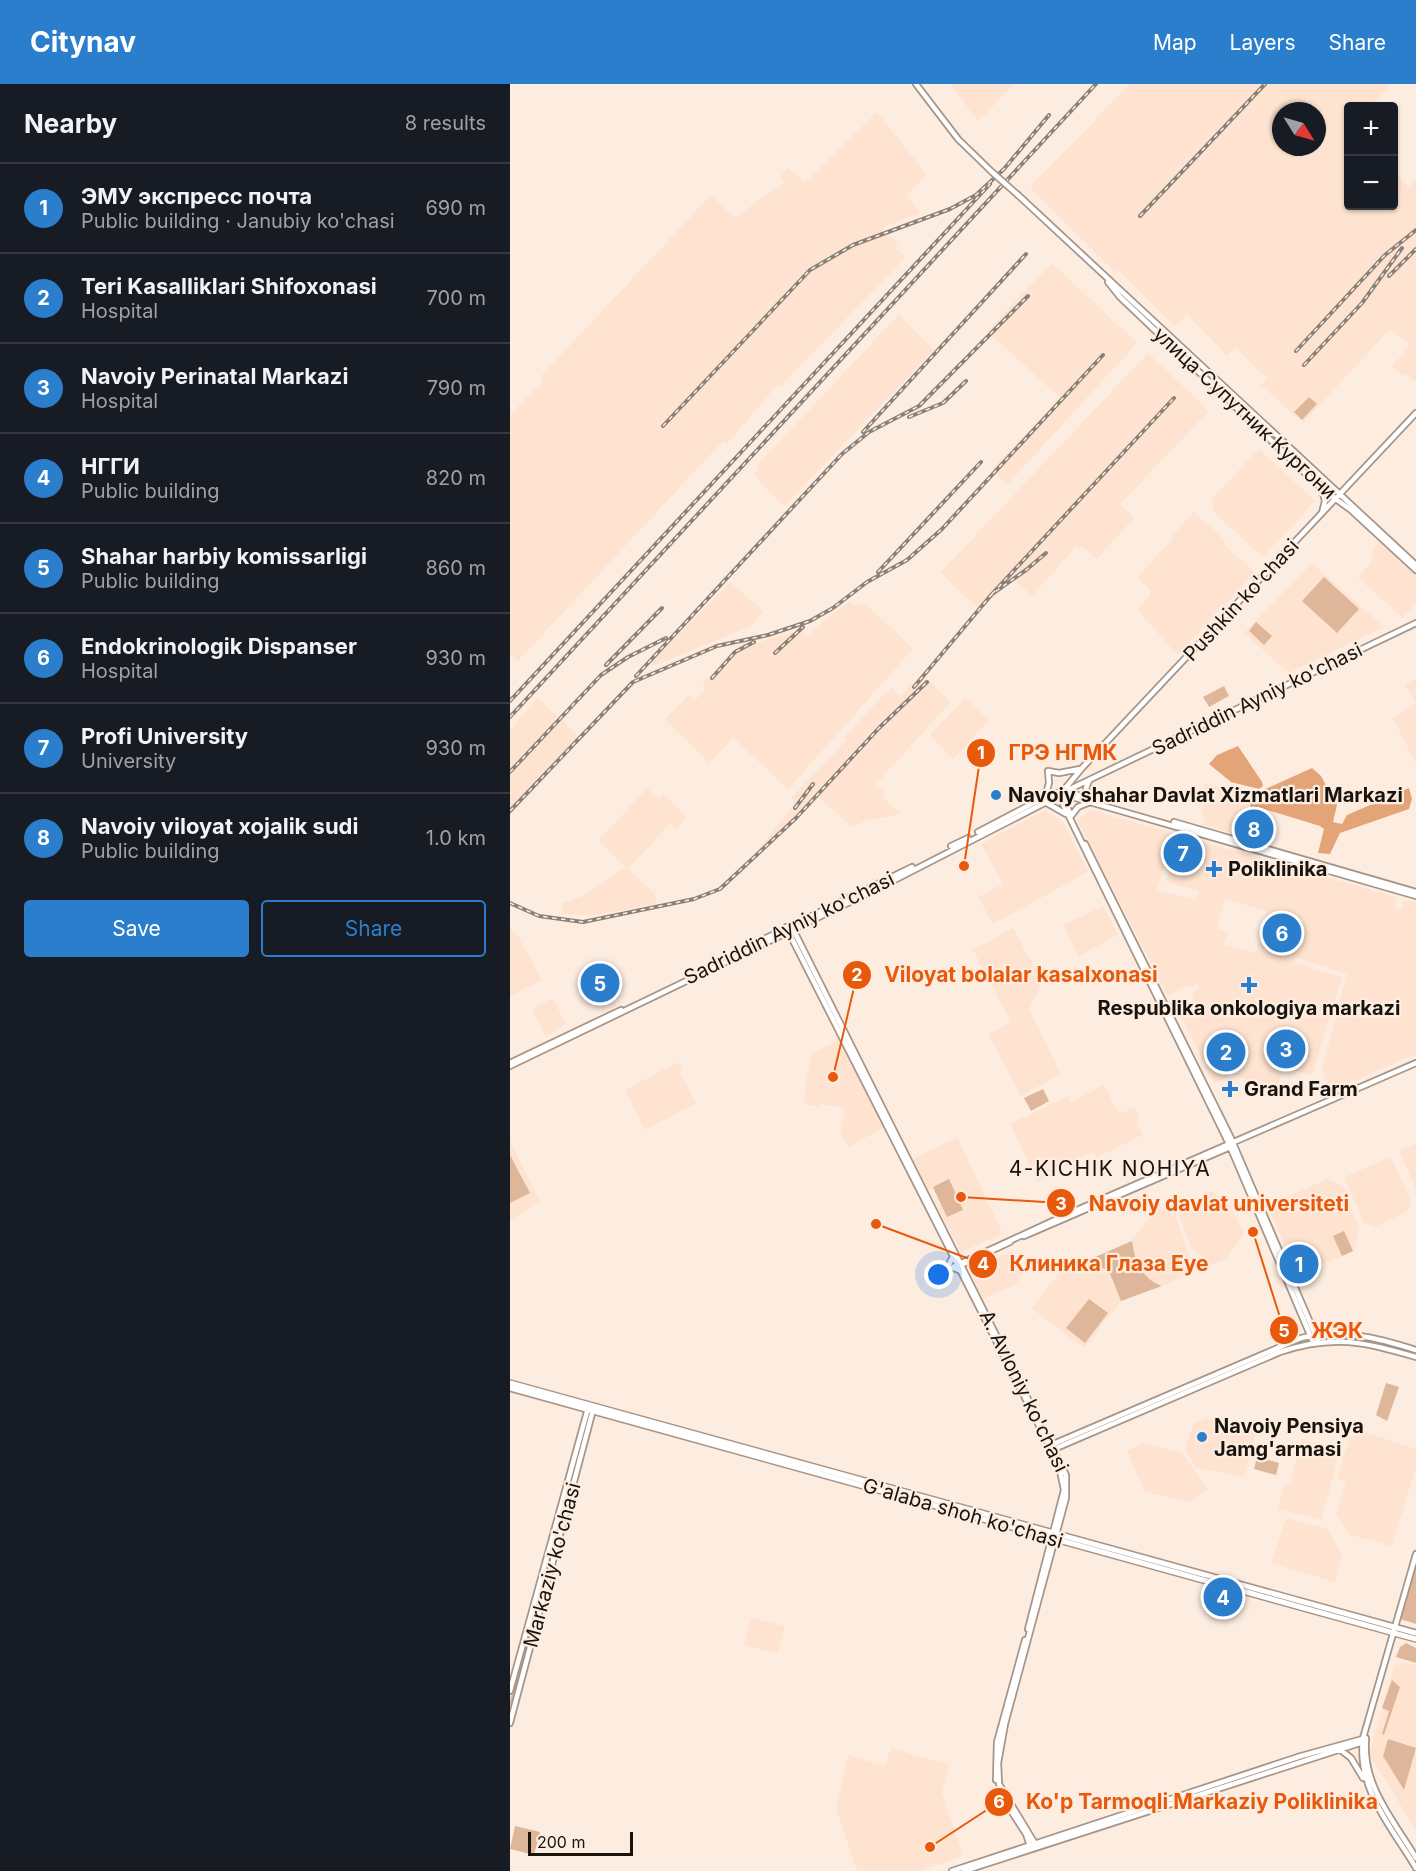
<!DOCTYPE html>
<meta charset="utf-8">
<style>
:root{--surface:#171b24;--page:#242831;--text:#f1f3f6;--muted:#9ea1a6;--line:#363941;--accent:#2a7ecc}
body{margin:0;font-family:Inter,sans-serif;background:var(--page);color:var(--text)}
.controls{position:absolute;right:18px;top:18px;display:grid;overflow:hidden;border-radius:6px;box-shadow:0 2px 4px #0004}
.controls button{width:54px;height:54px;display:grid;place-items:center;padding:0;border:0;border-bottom:2px solid var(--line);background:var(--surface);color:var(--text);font:30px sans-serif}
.compass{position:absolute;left:762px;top:18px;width:54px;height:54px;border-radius:50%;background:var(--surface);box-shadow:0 2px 4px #0004;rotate:127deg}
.scale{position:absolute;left:18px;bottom:15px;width:105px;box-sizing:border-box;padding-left:6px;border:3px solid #19130e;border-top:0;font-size:16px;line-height:21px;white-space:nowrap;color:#19130e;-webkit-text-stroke:4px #fdede1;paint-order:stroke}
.you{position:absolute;left:429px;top:1191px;width:21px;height:21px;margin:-15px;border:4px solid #fff;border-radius:50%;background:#1a73e8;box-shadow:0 0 0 9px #1a73e833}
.badge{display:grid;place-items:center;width:39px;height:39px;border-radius:50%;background:var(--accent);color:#fff;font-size:20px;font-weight:700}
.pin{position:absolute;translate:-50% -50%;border:3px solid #fff;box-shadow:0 2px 6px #0006}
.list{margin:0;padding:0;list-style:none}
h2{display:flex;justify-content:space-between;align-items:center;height:78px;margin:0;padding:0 24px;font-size:26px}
h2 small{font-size:20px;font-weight:400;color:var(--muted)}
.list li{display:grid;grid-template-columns:39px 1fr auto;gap:18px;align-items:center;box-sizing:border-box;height:90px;padding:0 24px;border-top:2px solid var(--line)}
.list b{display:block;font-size:22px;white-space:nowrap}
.list p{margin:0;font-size:20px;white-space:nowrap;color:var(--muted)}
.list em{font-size:20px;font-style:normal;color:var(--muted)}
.actions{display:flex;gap:12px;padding:18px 24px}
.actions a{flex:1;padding:14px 0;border:2px solid var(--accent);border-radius:6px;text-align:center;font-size:21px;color:var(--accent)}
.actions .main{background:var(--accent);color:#fff}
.map{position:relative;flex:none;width:906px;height:1787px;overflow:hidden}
header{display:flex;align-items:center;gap:36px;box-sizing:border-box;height:84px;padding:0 30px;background:var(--accent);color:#fff}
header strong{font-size:28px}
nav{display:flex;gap:33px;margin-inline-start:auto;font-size:21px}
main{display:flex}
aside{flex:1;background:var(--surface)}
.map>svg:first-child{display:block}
</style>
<header>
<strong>Citynav</strong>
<nav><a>Map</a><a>Layers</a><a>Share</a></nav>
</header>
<main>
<aside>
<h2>Nearby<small>8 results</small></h2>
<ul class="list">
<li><span class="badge">1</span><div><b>ЭМУ экспресс почта</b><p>Public building · Janubiy ko'chasi</p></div><em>690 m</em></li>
<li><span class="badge">2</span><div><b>Teri Kasalliklari Shifoxonasi</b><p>Hospital</p></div><em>700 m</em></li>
<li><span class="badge">3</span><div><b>Navoiy Perinatal Markazi</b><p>Hospital</p></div><em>790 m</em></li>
<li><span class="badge">4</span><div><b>НГГИ</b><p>Public building</p></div><em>820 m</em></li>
<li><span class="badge">5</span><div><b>Shahar harbiy komissarligi</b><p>Public building</p></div><em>860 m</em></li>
<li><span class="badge">6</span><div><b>Endokrinologik Dispanser</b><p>Hospital</p></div><em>930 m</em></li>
<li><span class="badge">7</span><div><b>Profi University</b><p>University</p></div><em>930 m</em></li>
<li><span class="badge">8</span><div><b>Navoiy viloyat xojalik sudi</b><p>Public building</p></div><em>1.0 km</em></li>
</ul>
<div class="actions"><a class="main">Save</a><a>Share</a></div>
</aside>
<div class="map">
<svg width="906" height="1787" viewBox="0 0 906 1787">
<rect width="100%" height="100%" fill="#fdede1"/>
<!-- built -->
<path fill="#fee3d0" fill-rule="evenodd" d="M441,0h63l-36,38z
M620,0h261l-20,22h-23v100h46v-35l15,16 7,-7v201l-12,-7 -2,2 -10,-10 18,-21 -20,-16 -87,94 -42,-38 6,-7 -32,-31 -8,9 -40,-42 -12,12 -56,-55 -3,2 -86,-86zM771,27h36v36h-36z
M367,28l50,63 -21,20 14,18 -38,15 16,16 -3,4 10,10 -124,128 -3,-2 -51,60 -4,-3 -205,220 -8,-7v-239l33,-34 -3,-4 171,-182 23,23 50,-35 -4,-6 8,-9 17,15z
M542,179l85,80 -130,142 -15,-16 68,-71 -73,-67z
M389,230l35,36 -150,156 -31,-32 6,-6 -2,-2z
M638,269l61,58 -89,93 14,14 -37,41 -15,-12 -3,2 -3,-2 -44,49 -18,-16 -34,30 -40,-37z
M749,365l56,52 -52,56 -49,-44 -2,-15z
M684,428l32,29 -2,3 31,29 -78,82 -40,-46 12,-12 2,-6 -14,-14 35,-37v-4z
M870,457l36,33v29l-13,15 -45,-40 13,-16 2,-13z
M802,479l72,64 -95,46 -45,-40z
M220,498l33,29 -10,14 -99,41 -3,-3z
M340,517l5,4 11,-1 47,45 -125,140 -55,-51 -24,25 -44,-43 24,-26 6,6 11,-11 -4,-5 38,-40 8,-2 2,3 42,-13 4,3 6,-4 6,6 12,-13z
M412,590l29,28 -75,82 10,11 -3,3 19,16 -36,7 -14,6 -33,-30 -57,56 -4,-3 36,-46 -2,-7 55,-57 -3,-3 47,-50 10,9z
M906,594v86l-23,-46 23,-14 -11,-19z
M28,614l19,18 -3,3 4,3 4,-3 18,20 -70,76v-85z
M455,614l24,22 -36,40 -23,-25z
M695,699l44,13 -12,38 -34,-9 2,-7 -4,-1 5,-22 -3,-2z
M137,704l12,11 5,-5 23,24 -10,11 -7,-5 -42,45 27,24 1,11 -60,11 -35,-1 2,-11 22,-8 40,-28 -26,-27z
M535,726l18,12 25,50 -95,52 -15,-27 25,-13 -22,-40z
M581,726l306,87 -3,11 7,2 3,-10 12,3v151l-86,37 -8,-22 25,-95 -51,-16 -1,5 47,14 -30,98 -28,-7 -7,21 -10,1 -34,-16 -19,9 -37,-75 5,-6 12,2 -2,-11 8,-5 -3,-4 -7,4 -2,-3 -20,11 -91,-176zM654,783l6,1 -4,14 33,9 -3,9 -39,-10zM715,815l42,12 -11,42 -32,-9 4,-12 -11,-3z
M593,822l15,29 -39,21 -16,-31z
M0,843l8,9 24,44 -32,16z
M503,844l29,55 -13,26 32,65 -40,22 -33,-62 23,-12 -38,-72z
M42,914l14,25 -20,14 -14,-27z
M330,956l44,87 -35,20 -9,-14 5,-25 -20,-3 -3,-4 -2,6 -17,-3 8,-51z
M168,978l4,8 -2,2 16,31 -51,27 -20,-40z
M594,1001l15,29 15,-7 5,9 -3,8 8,10 -48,24 -3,-6 -56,29 -27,-57 58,-28 3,6z
M447,1053l46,97 -42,18 -23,-44 2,-4 -8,-16 -4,2 -15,-31z
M0,1056l30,62 -30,18z
M906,1060v45l-17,-38z
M881,1073l20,44 -3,10 -33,16 -11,-4 -20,-46z
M817,1095l16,7 16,42 -5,23 -31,13 -20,-16 -14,6 -22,-48z
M701,1107l19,15 14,28 -17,24 -15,7 -21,-18 -13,-34z
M648,1121l18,12 19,55 -33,14 -13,-5 -14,-23 -3,-17z
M502,1167l11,22 -7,11 -33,15 -13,-28z
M576,1177l23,10 12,30 -37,47 -53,-40 30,-37z
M696,1334l50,14 -12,45 -47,-9 -12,-18 8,-26z
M849,1346l57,19v18l-24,79 -42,-11 -14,-20 10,-34 -9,-3 12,-39z
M792,1355l38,11 -19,70 -43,-11 5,-21 9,-6 -1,-5z
M634,1359l38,10 26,36 -20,13 -43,-10 -18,-41z
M776,1434l40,10 16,26 -7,28 -64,-19z
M241,1534l34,8 -7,28 -34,-9z
M893,1578l13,3v165l-47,-76 25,-87z
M381,1664l59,17 -8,28 21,63 -44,15h-62l-21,-63 12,-53 37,11z"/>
<!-- green -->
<path fill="#deb699" d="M799,313l8,7 -15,16 -8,-8z
M814,493l35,32 -22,24 -35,-32z
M746,538l16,14 -8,9 -15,-14z
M714,602l5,10 -20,11 -6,-10z
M533,1005l6,12 -18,10 -7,-13z
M0,1071l20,38 -20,10z
M439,1095l14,31 -16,7 -14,-30z
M834,1147l9,20 -11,5 -9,-20z
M622,1157c3,20 10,38 30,45l-41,15 -12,-30 -23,-10z
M579,1215l19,14 -23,30 -19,-15z
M876,1299l13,4 -12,34 -11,-6z
M72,1361v1l-72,262v-8z
M747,1373l22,6 -3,12 -22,-6z
M906,1481v59l-16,-5z
M896,1559l10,5v15l-20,-6 4,-10z
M882,1596l8,7 -16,48 -2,-1 7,-23 -7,-3z
M878,1655l28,9 -12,42 -21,-34z
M5,1742l25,6 -6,23 -24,-6z"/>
<!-- forest -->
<path fill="#e3a578" d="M728,662l24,36 1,4 -4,3 -28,-7 -22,-18 8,-9z
M802,684l9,8 16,29 -4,17 9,2 5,-9 62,-27 3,11 -3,10 -69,24 -10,21 -12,-1 6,-24 -4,-3 -56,-17 -14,-1 2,-13z"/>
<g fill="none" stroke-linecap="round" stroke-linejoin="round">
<!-- secondary casing -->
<g stroke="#a79588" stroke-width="8">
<path id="secondary" d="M406,0l42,55 34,33
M508,111l398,370
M598,198l12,15 202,192 29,21 65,60
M812,429l3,-12 -3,-12
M556,707v14l5,10
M556,707l350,-168
M535,713l4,-14 -1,-12 11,2 21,-4
M579,714l-3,-10 3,-7
M535,718l21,12
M561,732l7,-9 12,-5
M664,738l242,70
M468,748l67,-35 18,-6 30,8
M575,760l145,292 88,205
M441,762l17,-8
M281,841l275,550v23l-61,226 -7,39 1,21 38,63
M276,843l268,528
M250,857l152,-74
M0,979l111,-53
M0,982l369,-178 183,-94 354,102
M514,1152l204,-88
M443,1172l-6,13 7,-1 7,3
M451,1181l49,-23
M443,1183l117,-54 346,-150
M803,1258l-84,-198 -168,-344 2,-9 19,-23 334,-355
M541,1361l250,-107c39,-10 77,0 115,12
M544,1365l226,-97c53,-18 84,-10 136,5
M906,1470l-53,184c-6,52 28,88 53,130
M518,1545l36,-139 -5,-24
M0,1607l78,-283
M0,1639l83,-313
M856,1656c-4,45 28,81 50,118
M828,1664l13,10 12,20
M486,1696l1,-38 28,-102
M492,1713l24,37 5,15
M442,1787l349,-115 65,-18
M454,1787l402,-130"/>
</g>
<!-- primary casing -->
<g stroke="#a79588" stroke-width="8">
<path id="primary" d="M0,1299l906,250
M0,1304l906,251"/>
</g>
<!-- secondary -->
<use href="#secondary" stroke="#fff" stroke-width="4.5"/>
<!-- primary -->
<use href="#primary" stroke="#fff" stroke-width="5"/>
<!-- rail casing -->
<g stroke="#8b8077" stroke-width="4">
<path id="rail" d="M630,132l125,-132
M879,192l27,-27
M786,267l89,-96 31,-25
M794,281l58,-62 40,-55
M399,333l34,-14 23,-22
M153,342l147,-156 43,-25 97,-36 26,-14 28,-26 45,-54
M353,348l163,-178
M368,488l103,-110
M482,510l182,-196
M265,569l28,-26
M96,581l56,-57
M126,592l206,-222 27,-22 50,-26 109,-110
M202,594l23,-26 19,-10
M404,603l78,-93 34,-24 20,-17
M0,617l480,-517
M0,633l586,-633
M0,688l91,-97 27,-18 38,-19
M285,724l18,-24
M0,727l123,-129 84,-36 51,-11 42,-14 23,-13 34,-26 40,-22 35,-31 161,-174
M0,819l29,13 44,6 111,-23 26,-10 76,-71 83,-90 48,-46"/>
</g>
<!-- rail -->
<use href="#rail" stroke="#fdede1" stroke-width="1.5" stroke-dasharray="4.5" stroke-linecap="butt"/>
<!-- secondary-bridge casing -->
<g stroke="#a79588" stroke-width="8" stroke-linecap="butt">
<path id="secondary-bridge" d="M482,88l26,23"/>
</g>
<!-- secondary-bridge -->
<use href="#secondary-bridge" stroke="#fff" stroke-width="4.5"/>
</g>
<!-- markers -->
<g fill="#2a7ecc" stroke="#fdede1" stroke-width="2">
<circle cx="486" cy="711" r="6"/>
<path d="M701 776h6v6h6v6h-6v6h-6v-6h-6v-6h6z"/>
<path d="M736 892h6v6h6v6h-6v6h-6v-6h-6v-6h6z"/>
<path d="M717 996h6v6h6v6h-6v6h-6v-6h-6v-6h6z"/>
<circle cx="692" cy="1353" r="6"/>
</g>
<g text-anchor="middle" stroke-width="4.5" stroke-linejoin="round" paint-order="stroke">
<!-- street labels -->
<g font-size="20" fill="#19130e" stroke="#fdede1">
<text transform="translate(735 329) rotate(43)" y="7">улица Супутник Кургони</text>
<text transform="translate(731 516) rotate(-47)" y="7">Pushkin ko'chasi</text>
<text transform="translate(747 615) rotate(-26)" y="7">Sadriddin Ayniy ko'chasi</text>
<text transform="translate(279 844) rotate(-26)" y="7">Sadriddin Ayniy ko'chasi</text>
<text transform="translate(514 1307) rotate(64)" y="7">A. Avloniy ko'chasi</text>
<text transform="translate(453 1429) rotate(16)" y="7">G'alaba shoh ko'chasi</text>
<text transform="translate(42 1481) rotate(-75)" y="7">Markaziy ko'chasi</text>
</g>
<!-- poi labels -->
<g font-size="20" font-weight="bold" fill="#19130e" stroke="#fdede1" text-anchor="start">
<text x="498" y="718">Navoiy shahar Davlat Xizmatlari Markazi</text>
<text x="718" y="792">Poliklinika</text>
<text x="739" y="931" text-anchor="middle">Respublika onkologiya markazi</text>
<text x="734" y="1012">Grand Farm</text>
<text x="704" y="1349">Navoiy Pensiya<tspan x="704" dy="23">Jamg'armasi</tspan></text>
</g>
<!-- neighbourhood labels -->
<g font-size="21" letter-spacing="1.5" fill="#19130e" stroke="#fdede1">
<text x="600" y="1092">4-KICHIK NOHIYA</text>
</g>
</g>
<!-- callouts -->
<path fill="none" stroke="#e8590c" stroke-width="2" d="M454 782L471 669M323 993L347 891M451 1113L551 1119M366 1140L473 1180M743 1148L774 1246M420 1763L489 1718"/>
<g fill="#e8590c" stroke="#fdede1" stroke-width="2">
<circle cx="454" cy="782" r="6"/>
<circle cx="323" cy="993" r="6"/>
<circle cx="451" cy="1113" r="6"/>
<circle cx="366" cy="1140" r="6"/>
<circle cx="743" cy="1148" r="6"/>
<circle cx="420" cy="1763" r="6"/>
<circle cx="471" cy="669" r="15"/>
<circle cx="347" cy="891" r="15"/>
<circle cx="551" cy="1119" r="15"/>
<circle cx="473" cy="1180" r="15"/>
<circle cx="774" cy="1246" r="15"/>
<circle cx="489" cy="1718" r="15"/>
</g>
<g font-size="18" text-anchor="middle" font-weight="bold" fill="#fff">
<text x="471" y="675">1</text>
<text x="347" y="897">2</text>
<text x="551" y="1126">3</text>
<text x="473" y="1186">4</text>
<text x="774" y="1253">5</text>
<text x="489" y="1724">6</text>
</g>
<g font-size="21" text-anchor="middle" font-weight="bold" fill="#e8590c" stroke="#fdede1" stroke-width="4.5" stroke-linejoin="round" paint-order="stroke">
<text x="553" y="676">ГРЭ НГМК</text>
<text x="511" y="898">Viloyat bolalar kasalxonasi</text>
<text x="709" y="1127">Navoiy davlat universiteti</text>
<text x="599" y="1187">Клиника Глаза Eye</text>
<text x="827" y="1254">ЖЭК</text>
<text x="692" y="1725">Ko'p Tarmoqli Markaziy Poliklinika</text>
</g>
</svg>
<div class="controls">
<button>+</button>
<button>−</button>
</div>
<svg class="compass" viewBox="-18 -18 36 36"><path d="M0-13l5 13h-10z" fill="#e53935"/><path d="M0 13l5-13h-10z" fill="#9ea1a6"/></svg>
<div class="scale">200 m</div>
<div class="you"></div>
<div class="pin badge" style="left:789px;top:1180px">1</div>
<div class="pin badge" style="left:716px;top:968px">2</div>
<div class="pin badge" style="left:776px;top:965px">3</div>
<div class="pin badge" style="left:713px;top:1513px">4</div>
<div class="pin badge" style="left:90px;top:899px">5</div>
<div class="pin badge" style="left:772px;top:849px">6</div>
<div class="pin badge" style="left:673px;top:769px">7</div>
<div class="pin badge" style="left:744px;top:745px">8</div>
</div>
</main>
